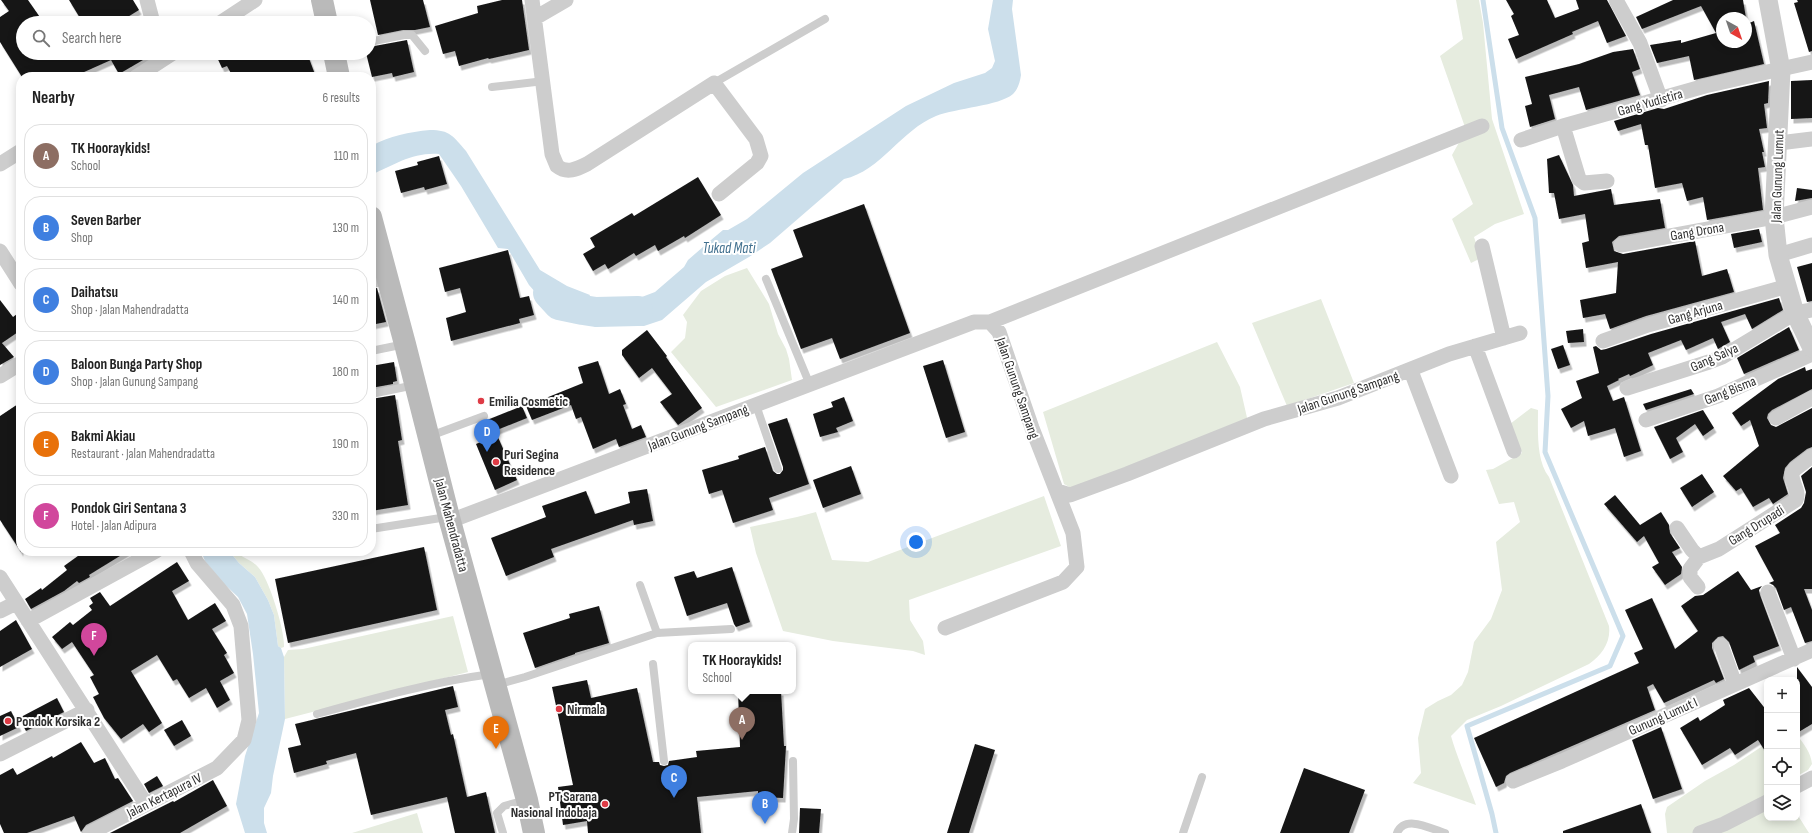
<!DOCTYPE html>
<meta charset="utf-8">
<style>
:root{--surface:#fff;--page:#f6f6f6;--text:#222;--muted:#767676;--line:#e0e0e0;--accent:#de3b45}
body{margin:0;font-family:"Sofia Sans Condensed",sans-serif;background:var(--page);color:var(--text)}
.controls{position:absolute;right:12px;bottom:12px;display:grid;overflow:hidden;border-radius:8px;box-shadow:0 2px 10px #0003}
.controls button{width:36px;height:36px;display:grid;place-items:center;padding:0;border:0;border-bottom:1px solid var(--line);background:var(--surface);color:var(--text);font:20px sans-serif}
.compass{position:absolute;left:1716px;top:12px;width:36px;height:36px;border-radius:50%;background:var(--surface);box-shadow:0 2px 10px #0003;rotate:140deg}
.you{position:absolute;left:916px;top:542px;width:14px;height:14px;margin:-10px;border:3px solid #fff;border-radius:50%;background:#1a73e8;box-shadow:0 0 0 6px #1a73e833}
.badge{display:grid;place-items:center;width:26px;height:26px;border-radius:50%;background:var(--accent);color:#fff;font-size:13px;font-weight:700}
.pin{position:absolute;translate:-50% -33px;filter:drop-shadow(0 1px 2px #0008)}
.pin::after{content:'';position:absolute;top:21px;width:14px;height:12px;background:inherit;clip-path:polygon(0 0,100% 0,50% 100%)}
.popup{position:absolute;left:688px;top:642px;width:108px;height:52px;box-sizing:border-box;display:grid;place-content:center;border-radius:8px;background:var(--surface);filter:drop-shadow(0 1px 3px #0005);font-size:13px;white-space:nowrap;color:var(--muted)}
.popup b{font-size:15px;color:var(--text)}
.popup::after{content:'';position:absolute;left:50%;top:100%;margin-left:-8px;border:8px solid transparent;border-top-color:var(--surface)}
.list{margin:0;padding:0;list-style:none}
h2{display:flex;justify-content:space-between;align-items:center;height:52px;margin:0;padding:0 16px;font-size:17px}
h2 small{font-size:13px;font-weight:400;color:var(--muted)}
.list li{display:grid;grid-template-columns:26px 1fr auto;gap:12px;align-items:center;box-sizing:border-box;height:64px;margin:0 8px 8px;padding:0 8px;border:1px solid var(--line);border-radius:16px}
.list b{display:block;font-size:15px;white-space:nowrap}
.list p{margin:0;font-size:13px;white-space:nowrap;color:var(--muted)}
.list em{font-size:13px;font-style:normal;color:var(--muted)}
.icon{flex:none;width:22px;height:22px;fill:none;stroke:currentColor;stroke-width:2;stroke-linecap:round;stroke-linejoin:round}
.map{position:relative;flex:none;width:1812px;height:833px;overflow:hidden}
.search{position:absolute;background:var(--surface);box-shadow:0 2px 10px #0003;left:16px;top:16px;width:360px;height:44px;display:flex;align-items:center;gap:10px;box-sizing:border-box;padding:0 14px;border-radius:22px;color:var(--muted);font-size:15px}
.panel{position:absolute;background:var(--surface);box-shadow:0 2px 10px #0003;left:16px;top:72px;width:360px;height:484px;border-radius:16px}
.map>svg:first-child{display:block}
</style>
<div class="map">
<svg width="1812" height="833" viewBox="0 0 1812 833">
<defs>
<filter id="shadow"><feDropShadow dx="2.5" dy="4.5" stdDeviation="0" flood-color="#0004"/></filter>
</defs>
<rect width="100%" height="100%" fill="#fff"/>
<!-- green -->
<path fill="#e6ecdf" d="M1456,0h23l4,23 9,96 32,95 -29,10 -21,13 7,21 -10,5 -19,-44 21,-15 -21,-49 14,-25 -26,-74 23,-17z
M747,268l22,36 9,30 8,15 3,10 3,21 -76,27 -45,-55 14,-14 2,-16 -4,-7 18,-24 24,-15z
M1321,299l33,84 -67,23 -35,-83z
M1217,342l23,45 8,35 -177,66 -7,-4 -21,-72z
M1531,408l7,2c0,21 -2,50 11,67l60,149c2,16 -7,29 -20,38l-88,42 -34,14 -16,16c7,24 17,46 25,69l-63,-22 8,-10 -3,-35 7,-29 13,-8 13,-6 11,-10 6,-13 6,-30 17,-23 11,-29 -6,-48 24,-20 -6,-20 -15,2 -13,-34 7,-1 29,-16 -12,-29z
M1044,496l17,50 -152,54 1,20 13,21 2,14 -12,-4 -80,-10 -50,-10 -27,-78 -6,-26 47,-10 19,-5 16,48 36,2z
M229,551h6c7,7 17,9 23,16 11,11 27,64 26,80l-3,1 -3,-2 -4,-31 -6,-15 -13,-23 -16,-14z
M453,616l15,56 -183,47 -1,-62 4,-7 15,-1z
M1797,735c7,9 14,18 15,29l-4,6 -11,6z
M1767,743v75h30v-4l12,19h-142l-2,-19 2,-7 38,-26 29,-16z
M417,813l6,20h-71z"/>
<!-- water -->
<path fill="#ccdfeb" d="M993,0h20l-1,9 9,66c-1,7 -3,14 -8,19 -14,12 -57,14 -77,22 -35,14 -55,55 -92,63l-74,64 -21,14 -43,25 -44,38 -18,6 -53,-1 10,-28 25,6 29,-11 29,-25 4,-7 23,-20 12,-10h5l19,-11 56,-46 103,-67 48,-23 31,-10 7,-5 3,-7 -7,-32z
M430,130c20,0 23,6 36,21l74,119 27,16 23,9 -13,28 -22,-10 -11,-11 -15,-17 -21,-36 -10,-1 -37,-62 -22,-32c-26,-2 -45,11 -68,21v-29c19,-10 38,-14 59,-16z
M201,551h28l10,12 16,14 13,23 6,15 4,31 3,2 3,9 1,62 -12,57 -2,17 -7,15v15l3,10h-22l-9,-29 9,-48 14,-43 -6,-59 -6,-40 -9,-17 -18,-17 -15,-19z"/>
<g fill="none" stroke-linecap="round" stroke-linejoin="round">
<!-- stream -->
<path stroke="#ccdfeb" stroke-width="5" d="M1483,0l19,128 33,90 13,178 -3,56 78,184 -13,30 -143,60 25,88 4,19"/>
<!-- river -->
<path stroke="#ccdfeb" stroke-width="30" d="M548,293l11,12 24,5 13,2 42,-1"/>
</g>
<!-- building -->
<path fill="#171717" filter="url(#shadow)" d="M1,0h27l16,23h-21v30h132l-36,21 -8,-14 -38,17h-51l-22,-35v-25l9,-6z
M69,0h64l6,10 -21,13h-35z
M370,0h53l7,27 -15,3h-12l-25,5z
M502,0h20l7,50 -40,9 -1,-1 -29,8 -4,-15 -12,3 -8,-28 43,-13 -1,-7z
M1506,0h41l8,18 24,-9 -3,-9h31l19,36 -19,7 -9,-22 -26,11 1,2 -57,25 -8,-20 11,-4 -8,-19 3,-2z
M1673,0h70l3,18h-24v24h24v-24l1,6 7,-3 10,43 -70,16 -5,-24 -32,7 -7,-18 31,-5v3l35,-10 -15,-27 -59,23 -6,-12z
M1797,0h15v51l-3,1 -15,-49 4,-1z
M407,40l7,32 -21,5 -1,-4 -20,4 -6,-24h3v-6z
M1633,49l7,20 -8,3 8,23 -54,15 -7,-23 -30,8 6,24 -25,8 -5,-21 7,-2 -7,-27 54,-13 34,-12z
M215,53h92l9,24h-83l-6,-11 -5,2z
M1812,80v38l-21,1v-38z
M1769,81l-1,22 -4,1 3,24 -8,1 5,23h-2l3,15 -7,1 5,42 -56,10 -4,-23 -16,4 -5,-18 -27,5 -7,-43h-3l-4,-21 -23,7 -4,-10 44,-13 6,1 43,-14z
M1559,155l14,30 1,11 37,-7 3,16 46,-6 5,29 -46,8 -7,6 2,9 9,3 72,-13 7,35 25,-7 7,23 -88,24 -36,13 -5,-15 -22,4 -3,-18 36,-7 2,-31 -32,6 -4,-25 7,-2 -4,-27 -26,5 -5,-26h-5l-2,-34z
M439,156l8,28 -22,6 -1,-3 -23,6 -6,-22 23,-6 -1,-3z
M698,177l23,38 -36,23 -1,-2 -26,15 -3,-6 -19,11 -2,-3 -26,16 -3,-5 -12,7 -10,-17 12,-7 -5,-9 42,-25 2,3z
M1797,188l15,2v8l-17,3z
M864,204l46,129 -70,26 -8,-21 -31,11 -30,-80 32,-12 -10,-27z
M1759,229l3,13 -28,6 -3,-14z
M508,250l12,48 9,-2 5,19 -15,4 1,4 -69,18 -5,-23 20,-6 -6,-24 -15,4 -6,-24z
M1812,263v38l-5,1 -10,-35z
M377,288l9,34 -15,3v-36z
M1779,298l4,12 -31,19 -7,-15 -24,8 9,20 -12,7 -5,-11 -27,12 -5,-10 -33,13 5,12 -23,11 -1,-2 -11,5 1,1 -12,6 6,15 11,-4 17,54 -17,6 -9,-29 -27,8 -4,-15 -13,7 -10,-19 21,-11 -6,-17 23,-8 -6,-26 3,-1 5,4 5,-1 45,-15z
M0,300l13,17 8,-6v19l-19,13 12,14 -14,8z
M1789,327l10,23 -55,24 -7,-16z
M1583,329l1,13 -16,1 -2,-12z
M647,330l20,26 -1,1 36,51 -24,17 -18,-23 12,-8 -20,-26 -13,10 -17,-23v-5z
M1563,345l7,20 -12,4 -7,-20z
M943,360l22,72 -19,6 -23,-72z
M598,361l11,33 11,-5 6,15 -3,1 9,24 9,-4 5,12 -27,10 -3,-8 -23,10 -12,-32 -5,2 -5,-14 -39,15 -6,-14 57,-23 -5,-16z
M394,362l3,19 -4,1v2l-22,4v-22z
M1805,367l1,4 6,-2v20l-40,21 -4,4 -1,4 4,7 5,2 36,-19v39l-5,2 -17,13 -5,6 -2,10 5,16 -15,10 -4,-6 -16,9 -12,-19 -5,3 -13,-15 36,-30 -9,-26 -9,6 -9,-13 46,-34z
M1691,389l3,5 -48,16 -3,-6z
M395,395l7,45 -4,1 10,64 -37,6v-112z
M844,397l9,24 -17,7 2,4 -18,5 -7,-23 20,-7 -2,-5z
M21,402v150l-21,-32v-104z
M522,406l5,12 -35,14 -5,-12z
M1703,410l11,18 -11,8 -8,-12 -19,14 7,14 -13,7 -16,-32z
M787,418l22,66 -40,14 4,12 -40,13 -11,-33 -13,4 -7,-24 37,-11 -1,-3 27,-9 8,24 4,3h3l3,-4v-3l-15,-43z
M497,435l20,45 -22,10 -19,-46z
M851,466l10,28 -38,14 -10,-28z
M1812,467v122h-8l8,21v31l-7,2 -14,-36 -7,3 -8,-22 -3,-3 -4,-2 5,-2 -19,-35 25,-13 -5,-8 26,-17 3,-5 2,-11 -5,-16z
M1702,474l12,18 -22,15 -12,-19z
M647,489l6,32 -19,4 -1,-5 -82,29 3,8 -48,19 -15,-38 55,-21 -4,-11 44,-15 9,23 35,-11 -2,-11z
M1615,495l25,30 21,-13 8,13 1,8 10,15 -8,4 10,15 -1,7 -16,11 -13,-18 7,-4 -15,-27 -7,6 -33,-38z
M424,547l13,63 -149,33 -13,-64z
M93,551h35l-39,24 1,2 -11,6 -2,-2 -13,10 -33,18 -6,-10 16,-11 1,2 25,-20 -3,-4 18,-13 3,3z
M177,562l12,19 -17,10 16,29 27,-17 11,18 -14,8 15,24 -3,2 10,18 -14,8 10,19 -13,8 -11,-20 -17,10 -12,-19 -4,2 -16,-26 -26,16 31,52 -13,9 -6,-8 -22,15 -17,-21 -11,-21 6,-3 -9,-17 4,-2 -22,-33 -10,7 -10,-12 18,-15 3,3 19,-15 -3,-4 4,-3 -3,-5 10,-6 10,14z
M732,567l18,55 -14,5 -2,-3 -7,-21 -40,13 -13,-39 20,-6 3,7z
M1738,571l13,19 11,-4 -3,4 1,5 19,51 -26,10 2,6 -16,8 -10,-28 -6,-6 -5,1 -6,6v5l12,31 -8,4 -2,-3 -50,23 -11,-19 -6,3 8,23 -145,63 -4,3 -2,7 -8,4 -22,-49 165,-75 -5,-10 9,-4 -18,-39 27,-12 23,51 23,-18 -17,-25 14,-10 8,-1z
M599,606l10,37 -34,10v1l-40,14 -12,-35 47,-15 -1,-4z
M16,620l16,29 -32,18v-36z
M1797,667l15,20v37l-15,9z
M587,680l4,18 46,-10 16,74h6l1,3 4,1 4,-1 1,-4 28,-4 -1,-6 44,-4 -2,-56h43l3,55h2l-3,52 -25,-1v-6l-61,6 4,36h-113l-1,-12 -24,4 -5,-38 15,-2 -21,-98z
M453,686l5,21 -13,3 6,25 2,-1 14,63 19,-5 9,41h-40l-8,-36 -76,18 -15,-62 -30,8 1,3 -33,9 -6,-25 13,-3 -6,-21z
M1749,688l18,23v43l-9,-14 -23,15 -5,-7 -28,17 -22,-37 18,-11 2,4 25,-16 -2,-5z
M57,698l7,14 -38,19 -7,-13z
M11,711l8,16 -19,9v-20z
M182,720l9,16 -17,10 -10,-16z
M1661,727l21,62 -29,10 -21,-59z
M81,742l13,21 11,-5 10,21 3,-1 15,23 -47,24 -5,7 -7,-16 -47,17h-23l-4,-9v-49l13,-7 4,7 35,-19 1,2z
M975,744l20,6 -26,83h-22z
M1304,768l61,22 -16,43h-69z
M157,776l6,10 -14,7 -5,-9z
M213,780l14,26 -47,27h-70l63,-32 1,1z
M1641,804l10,29h-88v-2z
M800,808l21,1 -2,24h-20z"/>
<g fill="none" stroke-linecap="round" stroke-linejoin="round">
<!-- service -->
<path stroke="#cdcdcd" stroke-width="8" d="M369,42l35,-7h8l13,16
M714,83l111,-64
M492,87l52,-6
M766,279l44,106
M371,284l17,-3
M371,351l34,-7
M371,394l44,-9
M756,405l22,64
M430,436l54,-20
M371,529l76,-12
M640,585l17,48
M653,664l11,97
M496,685l29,-8 132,-44 74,-4
M317,714c58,-16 115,-32 174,-40
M503,833l-6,-20 7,-7 22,-6
M792,833l2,-14 -1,-58
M1183,833l19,-56
M1397,833c8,-19 34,-4 48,0"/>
<!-- minor -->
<path stroke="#cdcdcd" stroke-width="15" d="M147,0l6,23
M532,0l20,154 5,12c10,8 20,3 30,-2l127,-81 42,56 5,17 -4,7 -38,31
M1616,0l24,43 21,57
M535,18l31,-18
M220,23l35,-23
M136,77l37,-24
M1563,126l16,53 5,4 23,-2
M1521,140l42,-14 142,-40 107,-24
M1779,143l33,-4
M0,164l21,-13
M1621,245l153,-28 38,-10
M1482,246l22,92
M0,251l21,33
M1778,255l34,-10
M990,322l492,-196
M1603,341l45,-16 140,-39
M1475,346l39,105
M1411,371l40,105
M0,376l21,-13
M1627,388l82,-26 13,-5 73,-44 17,-3
M1776,418l36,-20
M1646,420l72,-24 94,-42
M1057,491l13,4 57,-21 137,-55 74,-21 111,-44 71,-21
M450,521l524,-199h16l9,10 33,96 41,105 4,34 -14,15 -118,46
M1677,528l15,22 7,7 20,-8 77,-49c4,-9 -5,-17 -4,-27l3,-4 17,-13
M0,577l146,227
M1698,587l-8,-10v-8l9,-12
M1768,592l26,67
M0,611l16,-8
M28,621l128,-70
M1721,645l14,39
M0,754l87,-44
M1513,781l49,-20 250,-111
M1797,786l15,-8
M90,833l127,-65 27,-28 5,-20 -8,-94 -8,-21 -36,-42 -6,-12
M1700,833l24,-9 43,-22"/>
<!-- tertiary -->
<path stroke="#cdcdcd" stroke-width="19" d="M1768,0l13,70 -7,147 4,38 17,58 17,35"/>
<!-- secondary -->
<path stroke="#bababa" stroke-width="22" d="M322,0l5,23
M334,53l5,24
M371,217l34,127 45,177 77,279 7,33"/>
</g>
<!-- markers -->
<g fill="#de3b45" stroke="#fff" stroke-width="1.5">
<circle cx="481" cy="401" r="4"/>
<circle cx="496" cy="462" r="4"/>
<circle cx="559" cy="709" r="4"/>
<circle cx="8" cy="721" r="4"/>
<circle cx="605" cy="804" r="4"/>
</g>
<g text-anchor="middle" stroke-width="4" stroke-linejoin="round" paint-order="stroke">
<!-- street labels -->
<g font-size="14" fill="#303030" stroke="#fff">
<text transform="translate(1650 102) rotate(-16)" y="5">Gang Yudistira</text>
<text transform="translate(1777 176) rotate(-88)" y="5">Jalan Gunung Lumut</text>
<text transform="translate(1697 231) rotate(-10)" y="5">Gang Drona</text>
<text transform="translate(1695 312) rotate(-16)" y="5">Gang Arjuna</text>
<text transform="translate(1714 357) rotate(-24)" y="5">Gang Salya</text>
<text transform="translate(1018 388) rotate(71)" y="5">Jalan Gunung Sampang</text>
<text transform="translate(1730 390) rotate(-22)" y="5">Gang Bisma</text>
<text transform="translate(1348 392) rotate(-19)" y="5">Jalan Gunung Sampang</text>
<text transform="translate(698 427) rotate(-21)" y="5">Jalan Gunung Sampang</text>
<text transform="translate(452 525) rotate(75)" y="5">Jalan Mahendradatta</text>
<text transform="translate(1756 525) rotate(-32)" y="5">Gang Drupadi</text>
<text transform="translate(1663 716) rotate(-24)" y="5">Gunung Lumut I</text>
<text transform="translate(164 795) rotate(-27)" y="5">Jalan Kertapura IV</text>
</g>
<!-- poi labels -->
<g font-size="14" font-weight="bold" fill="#303030" stroke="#fff" text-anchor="start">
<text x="489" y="406">Emilia Cosmetic</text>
<text x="504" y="459">Puri Segina<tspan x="504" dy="16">Residence</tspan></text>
<text x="567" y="714">Nirmala</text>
<text x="16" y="726">Pondok Korsika 2</text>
<text x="597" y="801" text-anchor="end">PT Sarana<tspan x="597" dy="16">Nasional Indobaja</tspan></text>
</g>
<!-- water labels -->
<g font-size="15" font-style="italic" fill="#41708f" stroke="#fff">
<text x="729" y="253">Tukad Mati</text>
</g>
</g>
</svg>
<div class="controls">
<button>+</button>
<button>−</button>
<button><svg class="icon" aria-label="locate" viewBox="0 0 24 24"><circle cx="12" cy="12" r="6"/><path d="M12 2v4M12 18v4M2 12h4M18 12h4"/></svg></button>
<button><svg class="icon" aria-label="layers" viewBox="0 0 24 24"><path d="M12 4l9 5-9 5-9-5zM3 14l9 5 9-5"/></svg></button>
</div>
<svg class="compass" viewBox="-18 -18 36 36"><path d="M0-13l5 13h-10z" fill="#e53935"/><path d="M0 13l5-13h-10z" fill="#767676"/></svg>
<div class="you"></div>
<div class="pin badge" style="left:742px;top:740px;background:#8d6e63">A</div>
<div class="popup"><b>TK Hooraykids!</b>School</div>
<div class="pin badge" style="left:765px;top:824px;background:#3f7fe0">B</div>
<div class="pin badge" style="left:674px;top:798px;background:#3f7fe0">C</div>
<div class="pin badge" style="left:487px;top:452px;background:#3f7fe0">D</div>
<div class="pin badge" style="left:496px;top:749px;background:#e8710a">E</div>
<div class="pin badge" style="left:94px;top:656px;background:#d1479c">F</div>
<div class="search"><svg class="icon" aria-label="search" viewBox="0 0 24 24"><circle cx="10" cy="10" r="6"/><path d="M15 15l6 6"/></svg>Search here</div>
<section class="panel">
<h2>Nearby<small>6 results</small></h2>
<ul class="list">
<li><span class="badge" style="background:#8d6e63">A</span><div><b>TK Hooraykids!</b><p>School</p></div><em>110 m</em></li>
<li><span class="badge" style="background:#3f7fe0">B</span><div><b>Seven Barber</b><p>Shop</p></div><em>130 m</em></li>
<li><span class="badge" style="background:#3f7fe0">C</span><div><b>Daihatsu</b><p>Shop · Jalan Mahendradatta</p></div><em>140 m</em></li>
<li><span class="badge" style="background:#3f7fe0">D</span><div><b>Baloon Bunga Party Shop</b><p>Shop · Jalan Gunung Sampang</p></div><em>180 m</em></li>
<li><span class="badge" style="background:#e8710a">E</span><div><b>Bakmi Akiau</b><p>Restaurant · Jalan Mahendradatta</p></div><em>190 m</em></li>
<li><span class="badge" style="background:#d1479c">F</span><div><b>Pondok Giri Sentana 3</b><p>Hotel · Jalan Adipura</p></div><em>330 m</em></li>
</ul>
</section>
</div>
